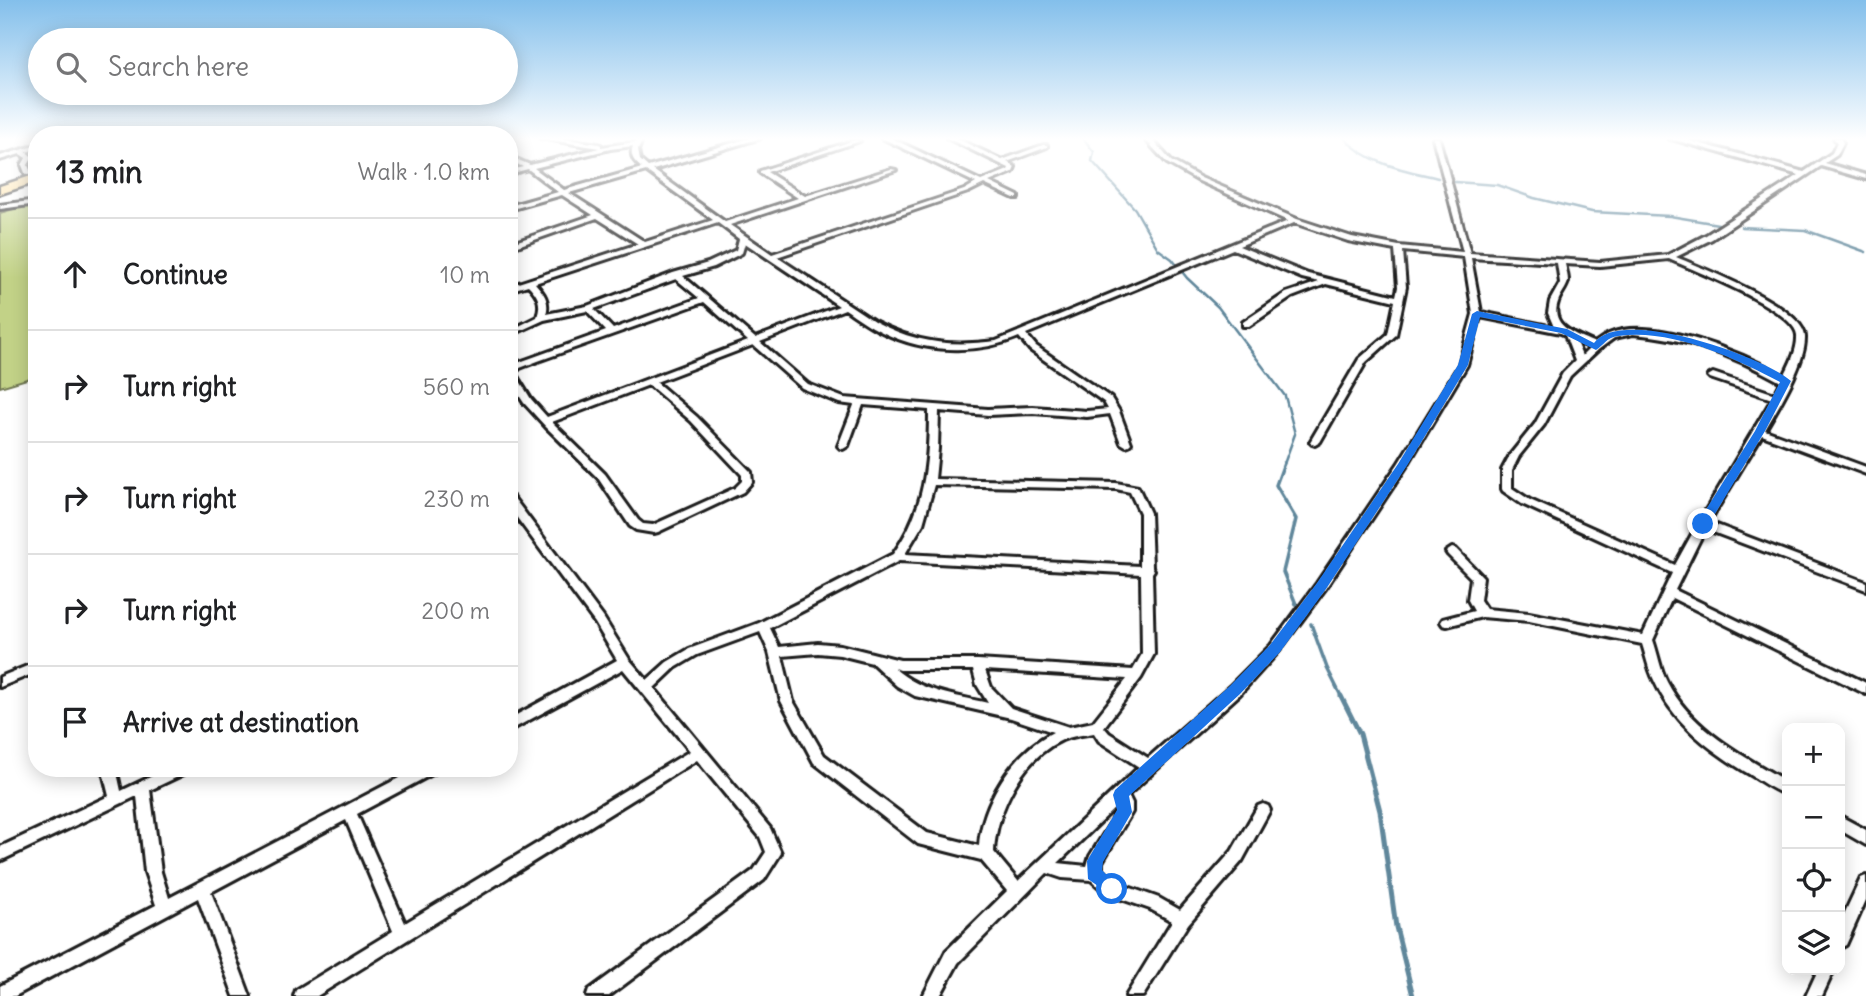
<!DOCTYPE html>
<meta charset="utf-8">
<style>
:root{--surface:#fff;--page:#f6f6f6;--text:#202124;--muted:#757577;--line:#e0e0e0}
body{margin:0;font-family:Delius,sans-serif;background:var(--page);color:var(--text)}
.controls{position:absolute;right:21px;bottom:21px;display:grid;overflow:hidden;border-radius:14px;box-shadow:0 4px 18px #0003}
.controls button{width:63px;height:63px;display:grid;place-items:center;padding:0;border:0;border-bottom:2px solid var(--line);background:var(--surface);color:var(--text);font:35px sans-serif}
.stop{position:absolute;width:21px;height:21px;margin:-16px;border:5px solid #1a73e8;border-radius:50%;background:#fff}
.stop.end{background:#1a73e8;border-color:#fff;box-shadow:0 2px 7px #0008}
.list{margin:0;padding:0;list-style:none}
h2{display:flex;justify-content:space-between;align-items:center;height:91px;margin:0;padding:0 28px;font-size:30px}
h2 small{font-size:23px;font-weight:400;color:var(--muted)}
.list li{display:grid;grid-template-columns:46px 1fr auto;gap:21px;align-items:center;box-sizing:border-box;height:112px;padding:0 28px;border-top:2px solid var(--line)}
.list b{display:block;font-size:26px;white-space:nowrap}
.list em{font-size:23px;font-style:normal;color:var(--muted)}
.icon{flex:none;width:38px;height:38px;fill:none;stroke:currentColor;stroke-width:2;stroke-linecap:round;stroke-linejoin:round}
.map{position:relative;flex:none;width:1866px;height:996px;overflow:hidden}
.search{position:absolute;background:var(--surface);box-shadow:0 4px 18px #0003;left:28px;top:28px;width:490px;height:77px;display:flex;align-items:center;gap:18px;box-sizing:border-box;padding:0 24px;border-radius:38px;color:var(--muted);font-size:26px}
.panel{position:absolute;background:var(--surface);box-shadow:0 4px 18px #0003;left:28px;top:126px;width:490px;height:651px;border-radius:28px}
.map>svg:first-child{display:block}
</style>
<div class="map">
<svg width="1866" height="996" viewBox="0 0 1866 996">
<rect width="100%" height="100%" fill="#fff"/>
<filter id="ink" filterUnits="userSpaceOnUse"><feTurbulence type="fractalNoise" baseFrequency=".0143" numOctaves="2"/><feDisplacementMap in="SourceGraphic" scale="14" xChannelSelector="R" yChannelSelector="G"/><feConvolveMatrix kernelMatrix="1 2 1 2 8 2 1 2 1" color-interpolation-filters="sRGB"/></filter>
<g filter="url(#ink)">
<!-- green -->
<path fill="#c2d287" stroke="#6f7752" stroke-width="2" d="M37,202v174l-37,11v-174z"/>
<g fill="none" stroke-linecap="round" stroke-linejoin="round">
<!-- stream-far2 -->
<path stroke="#60879b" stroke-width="2.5" d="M1083,138l11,14 -2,9 43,48 23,40 14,10 15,19 31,29 67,89 10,38 -11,30
M1344,138c24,26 61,32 94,40
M1455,182l42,3 37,13 58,14 78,4 48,8
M1741,227l64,3 61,22"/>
<!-- stream-far1 -->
<path stroke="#60879b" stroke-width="3.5" d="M1284,463l-8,22 20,34 -13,53 13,32
M1311,624l16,44 15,30"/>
<!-- stream -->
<path stroke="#60879b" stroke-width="5" d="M1341,696l19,38 20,77 16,116 17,69"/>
<!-- minor casing -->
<g stroke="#1c1c1c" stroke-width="6">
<path id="minor" d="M540,138h19l40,6 2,1v2l34,-5 2,-4h6l-5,12 2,10 8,7 102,-29h11l-108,32 72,52 73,-24 -38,-25v-2l95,-31 5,1 -93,31 38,24 86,-27 5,1 -166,55 42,29 192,-64 12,-7 -94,-45h9l90,43 27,-11 1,-2 -62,-30h9l46,22 41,-15h4v2l-40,15 8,5 -2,5 -24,10 29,14v2h-4l-30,-14 -16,8 -191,65 97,64c41,22 76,26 122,20l292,-120 -91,-41 -30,-17 -23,-25h7l20,23 30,17 96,41 55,18 47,9 64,6 -30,-114h6l31,115 130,9 68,-7 38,-20 93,-60 -131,-37h12l124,34 28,-19 5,-10 -3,-5h6l3,5 -6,12 -12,8 41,12v4l-45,-13 -109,73 -36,18c26,11 128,50 129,80 1,26 -27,70 -40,93l101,37v7l-104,-39 -53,87 157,60v8l-161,-61 -30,61 191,93v11l-194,-96 -19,42c5,14 7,29 14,42 25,48 75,73 120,100v13c-15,-5 -29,-16 -43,-24 -37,-23 -72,-50 -90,-91 -6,-12 -8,-24 -12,-36l-113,-23 -47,-4 -35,9 -4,-1 -2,-3 2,-3 31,-8 -6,-11 3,-22 -23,-23 -2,-3 6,-4 4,1 27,28 -3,23 6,9 43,4 114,22 29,-62 -150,-69 -19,-13 -1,-2v-19l8,-15 25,-31 28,-51 12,-12 -10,-26 -4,-2 -81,-16 -13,48 -59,99 -83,125 -46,62 -39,43 -112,101 4,8v9l-30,50v8l15,13 42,15 21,12 52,-59 26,-45 5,-2 5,2 2,4 -28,51 -54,63 -45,72h-17l46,-75 -22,-12 -43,-15 -16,-14 -29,-2 -15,-5 -89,90 -18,33h-17l23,-45 61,-60 -26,-31 -63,-16 -104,-81 -33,-62 -12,-49 -9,-20 -63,23 -22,13 -21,20 116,140 11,25 -17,27 -155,116h-22l2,-6 165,-120 12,-18 -6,-15 -63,-77 -380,236h-23l2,-6 97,-59 -47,-111 -135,72 39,104h-16l-36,-98 -183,98h-15v-10l156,-81 -11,-33 -8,-76 -137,65v-14l109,-51 -7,-28h14l5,23 48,-23h21l-2,4 -38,18 11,82 8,26 249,-130h20l-2,4 -79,42 48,109 285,-172 -67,-82 -114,62v-12l108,-59 -22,-37 -86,-116v-11l4,1 90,120 26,42 18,21 20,-18 22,-13 70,-26 134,-69c32,-44 36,-91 36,-144l-66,-5 -15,41 -5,3 -3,-1 -2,-2 16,-41 -15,-2 -37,-15 -49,-43 -97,37 41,35 54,55 1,10 -9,10 -85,40 -4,1 -18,-3 -6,-4 -32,-48 -52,-51 -22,-24 -15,-23v-11l5,-5 92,-33 -19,-20 -43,9 -35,16v-5l28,-14c5,-14 1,-22 -9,-32l-19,6v-5l129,-42 -41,-26 -88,31v-5l84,-29 -31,-20 -53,15v-4l49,-14 -30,-23 -19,5v-4l14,-3 -14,-7v-4l21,9 69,-17zM633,146c-4,10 2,17 9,22l-78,22 -30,-22 76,-19zM646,171l67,49 -68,22 -76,-49zM718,223l21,16 -3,11 -28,13 -35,10 -86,33 -41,8c4,-13 -2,-21 -11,-31zM1294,223l54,18 47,9 3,37 -2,9 -88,-22 -69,-28zM745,243l94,63 -84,32 -72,-62 31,-9 28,-14zM1233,249l69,29 17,4 -33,11 -43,29v4h6l43,-29 34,-13 69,17 -7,33 -29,25 -49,83 2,2 3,1 5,-3 46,-80 30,-27 10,-48 -3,-36 61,6 9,57 -14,51 -61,99 -81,119 -46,62 -41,41 -82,72 -39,-25 -5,-6 37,-49 13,-24 -2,-81 2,-3 -2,-3 -2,-54 -11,-24 -1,-2 -22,-4 -181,-4 3,-30 1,-38 49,4 45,-2 54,4 23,-3 11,29 5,3 3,-1 2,-2 -12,-32 -8,-13 -75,-52 -10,-12zM1471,258l86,5 3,20 -10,18 -2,12 6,14 -73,-15zM1669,259c24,11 125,50 128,76 1,14 -7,29 -13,41 -39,-22 -132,-61 -175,-42 -5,2 -10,6 -14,9 -17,-8 -46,-16 -37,-41 2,-7 9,-14 10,-21 0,-5 -2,-12 -3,-17l35,2zM676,279l23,19 -86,31 -19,-20zM704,302l44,39 -201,76 -16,-18 -16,-26 5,-5 18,-7zM845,309c12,8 24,17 37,23 42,21 94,23 137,5l11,13 74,52 4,7 -21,2 -54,-4 -45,2 -144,-11 -36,-14 -48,-42zM1633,334c53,4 102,22 148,48l-6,12 -59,-20 -3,-1 -5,3 2,2 62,21 -75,126 -22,40 -145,-65 -18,-12v-18l7,-14 25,-31 26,-49 29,-27 15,-11zM1575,340l15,8 -8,8zM649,385l42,36 51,54v6l-7,7 -82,37 -10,-1 -5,-4 -33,-46 -53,-52zM934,485l182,4 14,3 10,21v53l-235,-12 18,-30zM899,561l242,13 1,80 -9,16 -155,-10h-78l-60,-15 -22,-2 -39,4 -9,-19zM818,653l22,2 32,8 25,23 18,10 96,22 42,14c-40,20 -71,70 -74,114l-52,-13 -103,-78 -31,-54 -11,-45zM894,668l6,2h73l4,15 11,18c-34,-8 -67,-11 -94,-35zM985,670l142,9 -34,43 -24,5 -58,-19 -20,-21zM1094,733l5,8 40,26 -121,114 -24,-29c2,-41 28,-94 68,-112 10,-4 21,-5 32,-7zM1118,805v6l-28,45 -3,10 -29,-3z
M37,145v4l-11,3 7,5 -5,8 3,7 6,2v5l-12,-6 -3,-8 4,-7 -6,-4 -20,6v-4z
M37,200v4l-37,5v-4z
M37,662v10l-37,15v-10z
M1840,816l26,14v15l-26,-15z
M1866,876v24l-20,45 -6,3v-25l21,-45z
M1818,970h16l-12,26h-16z"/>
</g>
<!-- trunk casing -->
<g stroke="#1c1c1c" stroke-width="5">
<path id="trunk" d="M37,174v8l-37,12v-8z"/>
</g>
<!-- minor -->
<use href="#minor" fill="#fff" fill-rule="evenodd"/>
<!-- trunk -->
<use href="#trunk" fill="#ffdd96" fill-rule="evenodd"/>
</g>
</g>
<!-- sky -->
<linearGradient id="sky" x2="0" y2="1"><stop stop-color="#83bfeb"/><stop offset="0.5" stop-color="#fff"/><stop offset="1" stop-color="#fff" stop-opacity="0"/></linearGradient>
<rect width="1866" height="278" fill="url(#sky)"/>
<!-- route -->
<path fill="#1a73e8" d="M1477,311l90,18 27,14c27,-37 168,13 197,38l-26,50 -58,96 -4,1 -6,-4 58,-93 25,-49c-45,-24 -109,-54 -162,-46 -11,1 -14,9 -22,14l-35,-17 -81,-16 -12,48 -60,99 -82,125 -46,63 -40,42 -111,102 3,16 -29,50 -1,8 18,19 -3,5 -5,2 -24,-17 -1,-18 30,-51 -4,-15 2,-5 115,-104 40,-41 47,-62 81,-119 60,-99 14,-51z"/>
</svg>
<div class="controls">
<button>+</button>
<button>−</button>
<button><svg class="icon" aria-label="locate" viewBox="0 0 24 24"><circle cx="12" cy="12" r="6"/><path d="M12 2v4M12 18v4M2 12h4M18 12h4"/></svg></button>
<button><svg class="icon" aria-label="layers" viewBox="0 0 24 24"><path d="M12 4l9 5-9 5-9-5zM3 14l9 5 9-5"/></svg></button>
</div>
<div class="stop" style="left:1112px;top:889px"></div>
<div class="stop end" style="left:1703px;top:524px"></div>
<div class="search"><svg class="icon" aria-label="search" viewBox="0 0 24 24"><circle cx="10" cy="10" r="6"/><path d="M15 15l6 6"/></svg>Search here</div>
<section class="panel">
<h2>13 min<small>Walk · 1.0 km</small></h2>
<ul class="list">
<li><svg class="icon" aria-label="ahead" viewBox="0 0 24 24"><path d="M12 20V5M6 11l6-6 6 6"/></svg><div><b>Continue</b></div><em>10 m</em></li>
<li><svg class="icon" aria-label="right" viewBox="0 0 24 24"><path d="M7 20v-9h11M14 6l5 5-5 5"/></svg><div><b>Turn right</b></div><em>560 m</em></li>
<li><svg class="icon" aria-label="right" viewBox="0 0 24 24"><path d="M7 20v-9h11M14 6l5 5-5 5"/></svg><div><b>Turn right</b></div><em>230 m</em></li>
<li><svg class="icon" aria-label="right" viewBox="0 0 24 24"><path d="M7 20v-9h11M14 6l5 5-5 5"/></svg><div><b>Turn right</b></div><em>200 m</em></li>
<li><svg class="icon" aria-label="arrive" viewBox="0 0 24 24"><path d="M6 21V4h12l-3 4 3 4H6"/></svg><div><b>Arrive at destination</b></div></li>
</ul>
</section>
</div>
